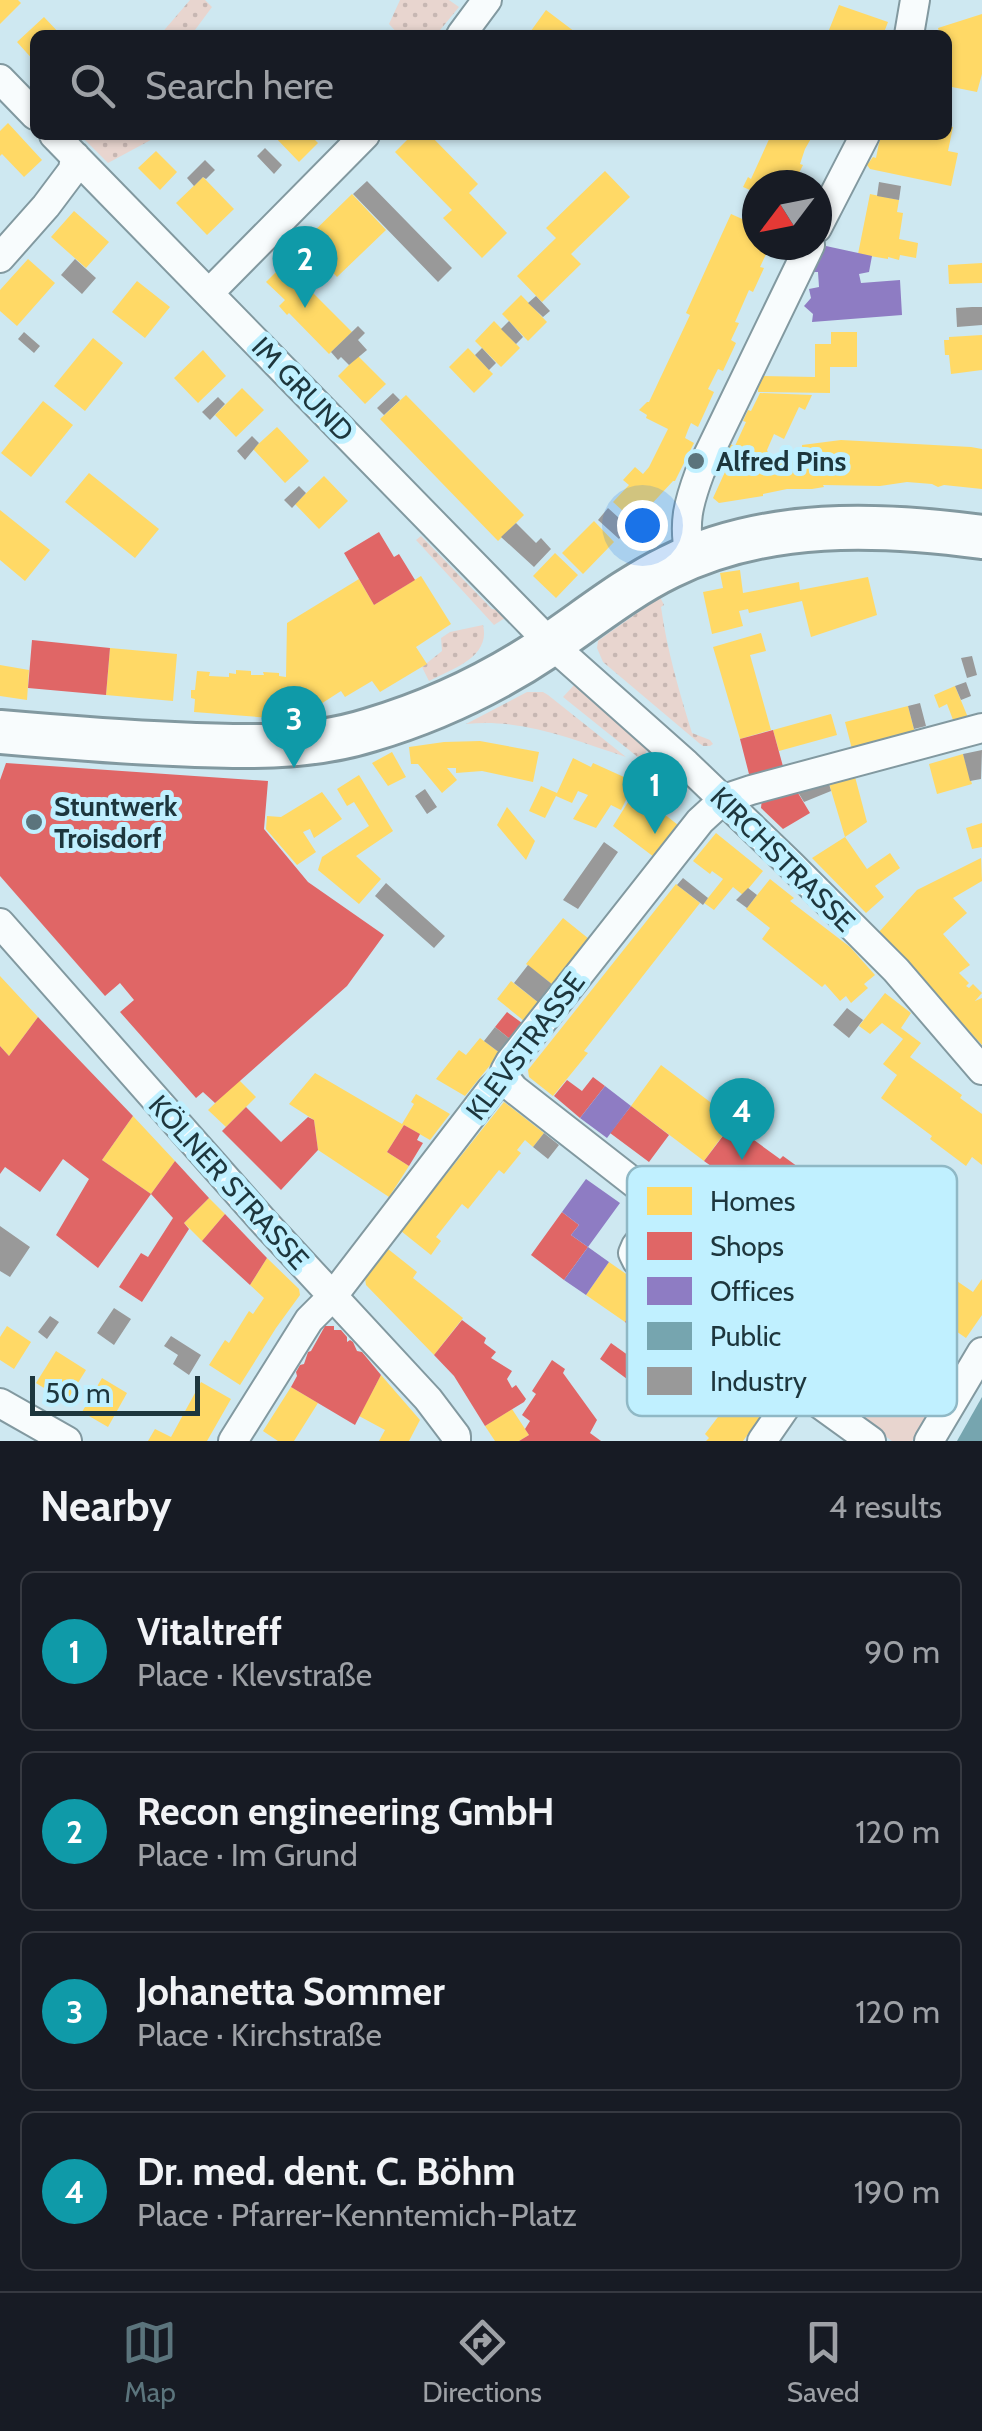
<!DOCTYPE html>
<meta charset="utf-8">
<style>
:root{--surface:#171b24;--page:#20242c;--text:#f1f3f6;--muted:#9ea1a6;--line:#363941;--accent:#5b747c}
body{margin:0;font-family:Cabin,sans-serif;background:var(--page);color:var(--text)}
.compass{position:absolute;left:742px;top:170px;width:90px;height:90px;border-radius:50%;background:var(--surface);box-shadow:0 2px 8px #0004;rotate:238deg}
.scale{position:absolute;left:30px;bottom:25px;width:170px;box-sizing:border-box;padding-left:10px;border:5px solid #1d363d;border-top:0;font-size:28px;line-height:35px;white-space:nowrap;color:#1d363d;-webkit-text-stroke:8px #c0f0ff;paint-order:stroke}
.you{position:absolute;left:642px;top:525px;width:35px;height:35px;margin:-25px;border:8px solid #fff;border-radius:50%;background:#1a73e8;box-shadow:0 0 0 15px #1a73e833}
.badge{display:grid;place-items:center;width:65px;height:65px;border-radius:50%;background:var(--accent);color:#fff;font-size:32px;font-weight:700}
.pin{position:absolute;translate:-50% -82px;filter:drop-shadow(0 2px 5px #0008)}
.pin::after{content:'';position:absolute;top:52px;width:35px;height:30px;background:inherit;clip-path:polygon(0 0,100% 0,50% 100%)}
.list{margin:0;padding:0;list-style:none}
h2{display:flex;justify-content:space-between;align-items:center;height:130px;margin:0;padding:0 40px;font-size:42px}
h2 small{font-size:32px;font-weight:400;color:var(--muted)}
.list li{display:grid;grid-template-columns:65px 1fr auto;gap:30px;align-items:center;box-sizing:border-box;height:160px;margin:0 20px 20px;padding:0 20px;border:2px solid var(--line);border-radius:15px}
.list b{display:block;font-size:38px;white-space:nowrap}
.list p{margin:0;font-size:32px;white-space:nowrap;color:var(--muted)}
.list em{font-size:32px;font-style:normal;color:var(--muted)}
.icon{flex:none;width:55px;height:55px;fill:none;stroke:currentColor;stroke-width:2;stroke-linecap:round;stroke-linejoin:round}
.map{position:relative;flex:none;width:982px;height:1441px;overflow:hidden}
.search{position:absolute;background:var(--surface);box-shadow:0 2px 8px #0004;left:30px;right:30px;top:30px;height:110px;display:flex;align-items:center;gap:25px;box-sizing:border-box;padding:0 35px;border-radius:15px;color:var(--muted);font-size:38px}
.sheet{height:850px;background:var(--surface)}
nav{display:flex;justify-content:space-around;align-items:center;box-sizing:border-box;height:140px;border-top:2px solid var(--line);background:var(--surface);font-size:28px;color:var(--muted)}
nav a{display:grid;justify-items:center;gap:5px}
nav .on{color:var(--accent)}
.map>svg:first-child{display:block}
</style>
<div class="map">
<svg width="982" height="1441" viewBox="0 0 982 1441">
<defs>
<pattern id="grass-dots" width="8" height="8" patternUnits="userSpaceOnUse" patternTransform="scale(2.5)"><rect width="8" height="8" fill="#e8d5cf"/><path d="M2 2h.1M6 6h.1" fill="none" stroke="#c7b7b3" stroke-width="1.8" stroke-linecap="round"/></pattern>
</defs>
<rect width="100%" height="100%" fill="#cee8f1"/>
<!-- grass -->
<path fill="url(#grass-dots)" d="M190,0h15l7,7 -17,23 4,5h-39z
M400,0h49l10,7 -23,28h-37l-10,-11z
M80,135h80l-52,28z
M421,536l71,73 12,2 4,5 -14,9 -78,-85z
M660,597l4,8 -3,2c6,43 18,84 31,126l18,7 3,4 -3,2h-7l-4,-3 -96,-81 -6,-14 1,-7 8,-6z
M483,625c8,32 -31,44 -54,56l-7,-14 20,-16 -1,-13 9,-6z
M576,683l72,64 -4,9 -5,2 -76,-61z
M527,692h16l5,3 78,62c-52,-17 -103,-39 -160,-33z"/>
<!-- park -->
<path fill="#e8d5cf" d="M880,1315l67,49 -10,14 13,10 -38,53h-20l-74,-53 5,-8 -8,-6 41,-55 13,10z"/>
<!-- homes -->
<path fill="#ffd966" d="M0,0h18l3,3 -21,21z
M839,5l49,17 -5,13h-56z
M546,10l33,25h-51z
M982,14v60l-5,18 -30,-6v-51h-7l-2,-7z
M44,17l17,18h-26v27l-18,-20z
M8,123l34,37 -18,17 -22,-23 -2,2v-25z
M947,126l6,1 -5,24 10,2 -7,33 -81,-17 -3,-4 6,-8 3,1 4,-20 13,2 1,-5h53z
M273,135h37l8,8 -19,19z
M412,135h18l48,49 -9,9 38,40 -25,25 -39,-40 9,-8 -57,-58z
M771,135h42l-8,14 -5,15 3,1 -6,12 -8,-4 -5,12h-27v8l-14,-6 5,-10 3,2z
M156,151l21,21 -17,18 -22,-22z
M605,171l25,26 -59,57 10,10 -39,38 -25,-26 39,-38 -10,-10z
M203,177l31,32 -27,26 -31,-32z
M352,194l34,36 -49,47 -33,-36z
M870,194l29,6 -2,12 6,1 -4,26 19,4 -2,15 -16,-3 -1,5 -11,-3v2l-30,-5z
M757,204v41h18l-3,7 -4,-2 -8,17 4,1 -11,24 -4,-2 -14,32 4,1 -8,17 5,3 -13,28 -5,-2 -10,20 6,3 -16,35 -7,-4 -3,7 -3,8 9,5 -19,38h-2l-38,41 -22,-20 16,-17 -6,-5 12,-13 8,7 6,-7 19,-38 -22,-11 1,-3 -8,-5 8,-8h2l41,-87 -4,-2 45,-99 18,8z
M74,211l35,31 -23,26 -35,-31z
M28,259l27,24 -38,43 -17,-15v-21z
M982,263v20l-33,1 -1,-19z
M284,264l68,68 -23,22 -40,-41 -2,2 -8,-9 6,-6 -19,-18z
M137,281l33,26 -25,31 -33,-26z
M521,295l26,27 -19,19 -26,-27z
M494,321l26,27 -19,19 -26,-26z
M831,332h26v35h-27v26l-72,-1 1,-16 56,1v-33h16z
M982,335v35l-31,4 -2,-19h-4l-1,-15h5v-3z
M93,338l30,25 -38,48 -31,-25z
M468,348l25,26 -19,19 -25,-26z
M203,350l23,26 -28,27 -24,-25z
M358,356l28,28 -21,20 -27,-28z
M242,388l22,22 -28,27 -21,-22z
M760,393l52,2 -7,15 -6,-3 -15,32 -10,-5 -7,16 3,8 6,4 27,-2 -1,-15 39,-5 130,7 11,2v40l-38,-4 -6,2 -6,-3 -25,-2 -27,4 -57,-1 1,2 -12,2h-25l-24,5v2l-44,7 -6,-5 12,-26 -6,-3 11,-25 5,2 11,-24 -3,-1 5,-11 3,1z
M406,395l118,120 -26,26 -118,-122z
M43,401l30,24 -42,52 -30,-24z
M277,427l32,34 -24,22 -32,-34z
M89,473l70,56 -24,29 -70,-56z
M324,476l24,25 -29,28 -24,-25z
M0,510l50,40 -25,31 -25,-21z
M594,521l20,21 -31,32 -21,-21z
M555,553l23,22 -22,23 -23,-22z
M740,570l3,23 56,-11 1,8 68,-13 9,38 -66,22 -9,-36 -53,12 -1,-4 -9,2 4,15 -31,8 -9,-42 20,-4 -3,-15z
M421,576l30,48 -35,23 11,17 -7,4 -40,24 -8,-11 -27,16 -4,-6 -45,29 -102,-8 1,-13 -4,-1v-8h4l2,-19 13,1 -1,4 20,1v-4l7,1v-4l15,1v4h13l-1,-3 16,1v3l7,1 1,-54 72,-44 15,26z
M761,633l5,18 -16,4 21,75 -31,9 -27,-92z
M110,648l67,6 -4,47 -67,-6z
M0,665l29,5 -2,30 -27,-4z
M955,686l14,34 -14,5 -8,-21 -8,4 -5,-13z
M908,706l7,27 -63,16 -7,-27z
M831,714l6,21 -58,16 -6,-21z
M480,741l59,11 -6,30 -51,-11 -26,2v-5h-9l10,12 -15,13 -24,-29h-7l-2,-17 35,-5z
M392,752l14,25 -18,9 -16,-23z
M963,754l9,30 -35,10 -8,-30z
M573,758l18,9 2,-4 42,19 -14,28 -10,-5 -15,23 -23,-9 15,-24 -10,-4 -6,12 -16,-7 -11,22 -16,-7 12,-25 16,7z
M854,773l13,49 -22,15 22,32 23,-16 10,15 -25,18 9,11 -18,16 -54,-55 33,-21 -17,-57z
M359,775l34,56 -37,25 25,23 -22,25 -41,-34 4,-13 47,-31 -15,-24 -7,4 -10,-17z
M635,791l43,34 -24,32 -41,-31z
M322,792l20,27 -28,19 -4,-9 -7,3 13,20 -19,13 -31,-36 1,-13 14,1z
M507,807l28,34 -9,19 -29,-35z
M982,823v24l-10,2 -6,-21z
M716,833l47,38 -20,24 -10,-8 -19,23 -10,-7 19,-24 -11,-8 -2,3 -17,-13z
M981,858l1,23 -29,17 14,15 -24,21 27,31 -11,8 10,10 -3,3 3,2 4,-4 9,9 -7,8 7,-3v47l-103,-113 38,-42z
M770,879l24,19 -4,3 60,46 25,28 -11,9 4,4 -17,15 -5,-7 -6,5 -15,-17 -3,3 -60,-48 8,-11 -24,-19z
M676,884l24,19 -116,148 4,2 -35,43 -24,-19 -1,-7z
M563,918l26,21 -36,46 -27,-21z
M0,976l38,41 -29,39 -9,-10z
M511,981l28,22 -15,18 -27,-22z
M885,993l26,20 -10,15 20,15 -11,14 52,38 -2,3 22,16v51l-10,-8 -6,9 -36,-27 2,-3 -51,-38 16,-23 -14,-11 20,-25 -21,-16 -12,11 -11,-8z
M480,1038l20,15 -35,43 -29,-17 23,-29 7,5z
M661,1065l73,55 -30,41 -73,-55z
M315,1073l87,51 12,-20 -3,-2 5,-8 34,20 -20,26 -26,-15 -17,27 22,14 -20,31 -71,-47 -4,-30 -25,-16z
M239,1080l17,17 -30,30 -18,-17z
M504,1102l40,31 -11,14 -8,-7 -8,10 4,3 -17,21 -5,-4 -31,39 -6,-5 -26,33 5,4 -10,14 -30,-24z
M133,1116l42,45 -24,33 -49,-34z
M209,1198l16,16 -23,27 -18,-18z
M388,1249l29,23 -4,6 50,40 -29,37 -68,-70 -1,-7z
M267,1258l32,31 1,6 -24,33 -36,57 -31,-20 16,-25 4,3 20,-32 4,3 11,-16 -14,-13z
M609,1262l40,28 -24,32 -39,-27z
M916,1263l26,20 6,-8 25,17 9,-13v36l-16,23 -41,-28 -5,8 -29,-22z
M7,1326l24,16 -17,27 -14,-9v-23z
M722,1343l60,44 -39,54h-37l3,-3 -4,-4 19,-25 7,5 12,-15 -12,-9 -5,7 -29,-21z
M56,1351l30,19 -20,32 -30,-19z
M381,1375l39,45 -11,21h-30l6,-11 -26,-14z
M102,1378l25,15 -19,34 -26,-15z
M201,1382l30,17 -24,42h-59l7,-12 16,8z
M291,1387l27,16 -24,38h-16l-15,-10z
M512,1409l17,26 -10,6h-24l-10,-15z"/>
<!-- shops -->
<path fill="#e06666" d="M379,532l15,25 5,-3 16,26 -41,25 -30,-52z
M32,640l78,8 -4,47 -78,-7z
M773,730l11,40 -34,8 -10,-39z
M6,763l262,18 -4,48 44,53 76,53 -37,51 -132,117 -12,-11 -7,6 -76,-86 14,-12 -14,-17 -15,13 -105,-120v-96z
M795,788l15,25 -27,16 -22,-21 1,-10z
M507,1012l15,11 -12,16 -15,-12z
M38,1017l95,99 -31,44 49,34 -53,74 -42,-33 33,-56 -26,-20 -23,33 -35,-25 -5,7v-128l9,10z
M593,1077l12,9 -25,32 -26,-22 13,-16 15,11z
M631,1106l38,29 -20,27 -39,-29z
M246,1107l35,35 27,-25 6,3 4,30 -37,40 -59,-59z
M732,1124l48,35 3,-3 62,45 -29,40 -112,-80z
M404,1125l16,9 -3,6 6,3 -14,23 -22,-14z
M175,1161l34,37 -25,25 5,6 -47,73 -23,-15 22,-34 7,4 25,-39 -22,-24z
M562,1212l17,13 -8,10 17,12 -24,33 -33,-25z
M225,1214l42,44 -17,27 -48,-44z
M649,1290l28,20 -24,33 -28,-21z
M462,1320l24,18 -2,5 12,9 -5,6 21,13 -5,8 5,9 4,-3 10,14 -2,3 -39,24 -31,-50 -20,-21z
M325,1326h9v4h7l6,7v5l3,-2 3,2 4,9 5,1 19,23 -26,50 -64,-38 6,-11 -1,-4 4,-7 4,-1 4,-12 3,-1z
M611,1343l28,20 -12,16 -27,-20z
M552,1360l13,9 -2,4 34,47 -7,13 11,8h-82l10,-6 -4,-6 5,-8 -8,-6 14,-21 -4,-3z"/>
<!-- offices -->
<path fill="#8e7cc3" d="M826,246l46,10 -3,16 -10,2 2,9 39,-3 2,35 -90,7 1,-8 -9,-8 7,-8 -2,-9 10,-2 -1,-15h-4z
M605,1086l26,20 -24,32 -27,-20z
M586,1179l34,24 -32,44 -17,-12 8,-10 -17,-13z
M588,1247l21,15 -23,33 -22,-15z"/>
<!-- public -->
<path fill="#76a5af" d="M982,1397v44h-25z"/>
<!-- industry -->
<path fill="#999" d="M265,148l17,17 -8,9 -17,-18z
M205,160l10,10 -9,9 -3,-2 -9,9 -7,-8z
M367,181l85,87 -14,14 -85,-88z
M879,182l22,4 -2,14 -22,-4z
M75,259l21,19 -14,16 -21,-19z
M536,296l14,15 -7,6 -15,-14z
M972,307h10v18l-25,2 -1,-19z
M509,321l14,16 -7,7 -15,-15z
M358,326l7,7 -7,7 9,10 -18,15 -8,-8 -3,3 -7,-8z
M24,332l16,14 -6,7 -16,-14z
M482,348l14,15 -7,7 -14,-15z
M393,393l7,7 -16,15 -7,-7z
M218,397l7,7 -15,16 -8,-8z
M252,436l7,7 -14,17 -8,-9z
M299,486l7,7 -14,15 -8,-8z
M608,508l21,19 -10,12 -21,-19z
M516,523l20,20 5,-5 10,11 -17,18 -33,-30z
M972,656l5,19 -10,3 -6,-20z
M966,682l5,14 -10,4 -6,-14z
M920,703l6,23 -12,3 -6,-23z
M982,750l-1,29 -11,2 -7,-27z
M828,780l3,11 -27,11 -8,-13z
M425,789l12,18 -10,7 -12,-18z
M604,842l14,10 -40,57 -15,-9z
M683,878l25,20 -5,7 -26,-20z
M386,883l59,53 -11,12 -59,-52z
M748,888l9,7 -10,13 -11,-8z
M528,965l25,20 -14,18 -25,-20z
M847,1008l16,12 -14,18 -16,-13z
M495,1027l15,12 -10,14 -16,-12z
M544,1133l15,12 -11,14 -15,-12z
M0,1226l30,21 -20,30 -10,-6z
M114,1308l17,11 -17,26 -17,-12z
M50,1316l9,6 -12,17 -9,-7z
M171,1336l30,19 -12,20 -16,-11 5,-9 -14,-9z"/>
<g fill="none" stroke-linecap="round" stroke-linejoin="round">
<!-- street casing -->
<g stroke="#8299a0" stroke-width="32">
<path id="street" d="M461,35l26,-35
M909,35l6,-35
M0,79l35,36
M54,135l497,509 135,120 105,101 105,105 86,100
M817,228l48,-93
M0,258l46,-52 27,-36 2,-14
M209,293l156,-158
M690,558c-7,-35 -2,-54 10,-86l110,-227
M0,923l264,299 164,177 28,37v5
M505,1078l9,11 151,118 -29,39 -3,7 4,8 165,122 -40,58
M799,1389l72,52
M0,1403l67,38
M233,1441l76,-121 23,-23 159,-207 14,-12v-7l5,-9 190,-241 24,-22 27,-9 231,-62
M929,1441l53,-89"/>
</g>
<!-- primary casing -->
<g stroke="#8299a0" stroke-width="48">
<path id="primary" d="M0,732c58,5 116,10 174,12 66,3 132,6 196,-14 64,-19 123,-47 178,-84 40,-27 78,-58 121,-79 97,-48 209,-44 313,-30"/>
</g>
<!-- street -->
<use href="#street" stroke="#f8fcfd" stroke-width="28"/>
<!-- primary -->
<use href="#primary" stroke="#f8fcfd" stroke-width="42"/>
</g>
<!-- markers -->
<g fill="#5b747c" stroke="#c0f0ff" stroke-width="4">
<circle cx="696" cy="461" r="10"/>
<circle cx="34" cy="822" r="10"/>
</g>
<g text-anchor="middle" stroke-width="10" stroke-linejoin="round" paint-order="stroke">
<!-- street labels -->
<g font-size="28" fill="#1d363d" stroke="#c0f0ff">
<text transform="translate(303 389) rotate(46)" y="10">IM GRUND</text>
<text transform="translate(783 859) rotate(45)" y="10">KIRCHSTRASSE</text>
<text transform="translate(525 1046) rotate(-53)" y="10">KLEVSTRASSE</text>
<text transform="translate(229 1182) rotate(48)" y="10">KÖLNER STRASSE</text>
</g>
<!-- poi labels -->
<g font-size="28" font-weight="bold" fill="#1d363d" stroke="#c0f0ff" text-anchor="start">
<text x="716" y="471">Alfred Pins</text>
<text x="54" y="816">Stuntwerk<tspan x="54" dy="32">Troisdorf</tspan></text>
</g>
</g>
<!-- legend -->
<rect x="627" y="1166" width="330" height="250" rx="15" fill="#c0f0ff" stroke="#8fb8c5" stroke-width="2.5"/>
<rect x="647" y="1187" width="45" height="28" fill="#ffd966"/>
<rect x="647" y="1232" width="45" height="28" fill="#e06666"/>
<rect x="647" y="1277" width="45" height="28" fill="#8e7cc3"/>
<rect x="647" y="1322" width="45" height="28" fill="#76a5af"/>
<rect x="647" y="1367" width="45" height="28" fill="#999"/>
<g font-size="28" fill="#1d363d">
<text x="710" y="1211">Homes</text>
<text x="710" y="1256">Shops</text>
<text x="710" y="1301">Offices</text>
<text x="710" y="1346">Public</text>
<text x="710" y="1391">Industry</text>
</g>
</svg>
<svg class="compass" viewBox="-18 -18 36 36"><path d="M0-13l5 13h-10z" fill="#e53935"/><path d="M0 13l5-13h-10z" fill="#9ea1a6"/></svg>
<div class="scale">50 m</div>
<div class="you"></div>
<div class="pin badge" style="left:655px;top:834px;background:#0f9aa8">1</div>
<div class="pin badge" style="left:305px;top:308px;background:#0f9aa8">2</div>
<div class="pin badge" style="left:294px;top:768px;background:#0f9aa8">3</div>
<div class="pin badge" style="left:742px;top:1160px;background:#0f9aa8">4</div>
<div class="search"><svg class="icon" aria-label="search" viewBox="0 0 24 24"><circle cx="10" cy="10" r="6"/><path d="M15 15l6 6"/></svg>Search here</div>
</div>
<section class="sheet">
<h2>Nearby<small>4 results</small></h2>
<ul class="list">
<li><span class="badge" style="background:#0f9aa8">1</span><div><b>Vitaltreff</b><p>Place · Klevstraße</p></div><em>90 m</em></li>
<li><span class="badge" style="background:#0f9aa8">2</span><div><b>Recon engineering GmbH</b><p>Place · Im Grund</p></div><em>120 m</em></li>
<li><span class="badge" style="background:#0f9aa8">3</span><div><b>Johanetta Sommer</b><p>Place · Kirchstraße</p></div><em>120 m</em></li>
<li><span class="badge" style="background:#0f9aa8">4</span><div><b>Dr. med. dent. C. Böhm</b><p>Place · Pfarrer-Kenntemich-Platz</p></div><em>190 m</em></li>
</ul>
</section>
<nav>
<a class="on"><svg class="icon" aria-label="map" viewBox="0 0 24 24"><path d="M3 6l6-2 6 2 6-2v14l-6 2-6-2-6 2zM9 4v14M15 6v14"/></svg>Map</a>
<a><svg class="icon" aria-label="directions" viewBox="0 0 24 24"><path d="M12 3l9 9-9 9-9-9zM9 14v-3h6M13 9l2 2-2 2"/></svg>Directions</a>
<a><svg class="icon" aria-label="saved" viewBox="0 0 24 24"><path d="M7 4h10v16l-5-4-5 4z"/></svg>Saved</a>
</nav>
